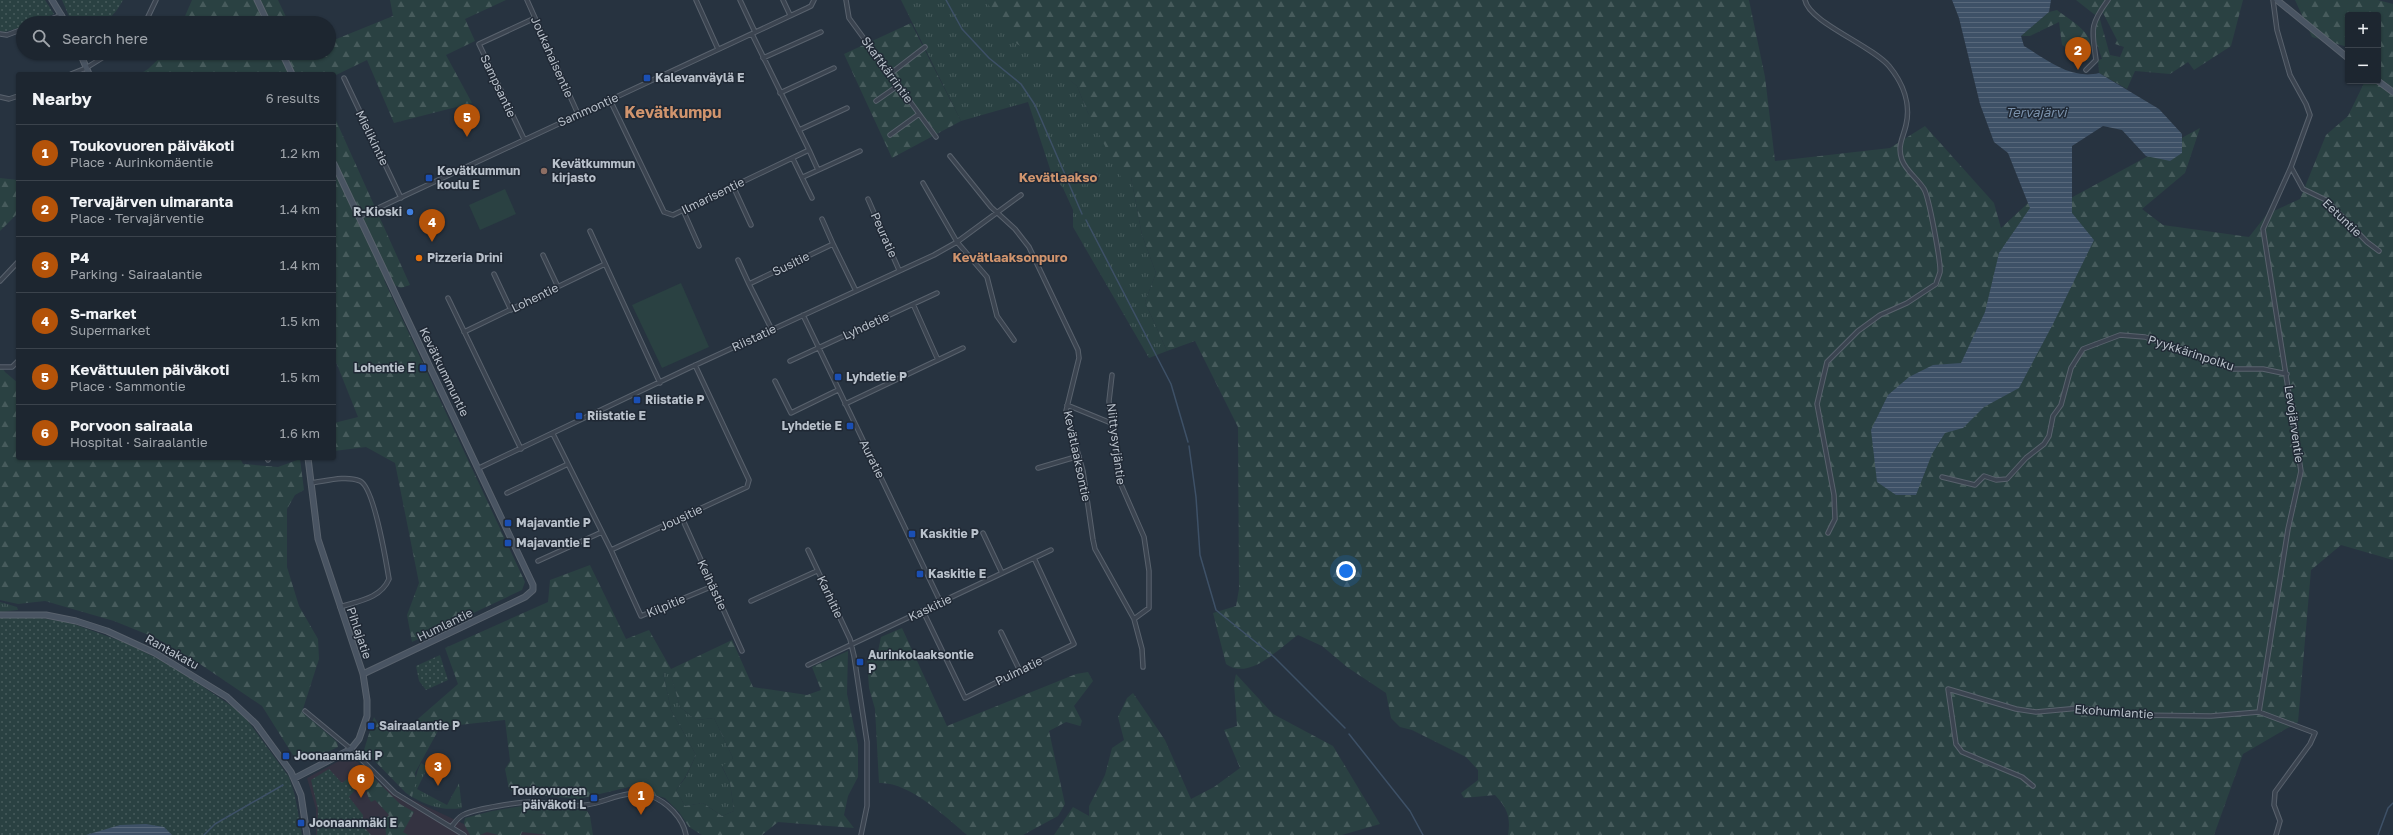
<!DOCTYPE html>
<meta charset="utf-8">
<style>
:root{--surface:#1d2630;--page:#2a323c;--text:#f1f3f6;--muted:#a0a5ab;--line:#3b434c;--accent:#b45309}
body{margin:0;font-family:"Golos Text",sans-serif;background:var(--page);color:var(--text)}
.controls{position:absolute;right:12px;top:12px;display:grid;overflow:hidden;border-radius:4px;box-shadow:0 1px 3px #0004}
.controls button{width:36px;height:36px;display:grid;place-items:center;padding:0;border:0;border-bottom:1px solid var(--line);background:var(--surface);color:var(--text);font:20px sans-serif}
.you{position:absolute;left:1346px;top:571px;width:14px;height:14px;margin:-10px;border:3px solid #fff;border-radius:50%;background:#1a73e8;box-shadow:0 0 0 6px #1a73e833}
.badge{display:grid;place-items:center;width:26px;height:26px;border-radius:50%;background:var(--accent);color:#fff;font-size:13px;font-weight:700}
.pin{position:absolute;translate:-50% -33px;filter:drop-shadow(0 1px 2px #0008)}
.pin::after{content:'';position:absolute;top:21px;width:14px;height:12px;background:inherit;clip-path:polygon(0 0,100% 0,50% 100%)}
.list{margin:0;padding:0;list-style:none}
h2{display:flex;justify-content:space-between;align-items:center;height:52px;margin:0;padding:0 16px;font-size:17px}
h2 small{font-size:13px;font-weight:400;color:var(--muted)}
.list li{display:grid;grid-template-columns:26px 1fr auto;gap:12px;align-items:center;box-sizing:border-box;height:56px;padding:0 16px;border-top:1px solid var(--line)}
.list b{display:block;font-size:15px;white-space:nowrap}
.list p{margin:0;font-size:13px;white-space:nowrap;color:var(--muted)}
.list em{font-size:13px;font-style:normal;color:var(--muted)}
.icon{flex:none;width:22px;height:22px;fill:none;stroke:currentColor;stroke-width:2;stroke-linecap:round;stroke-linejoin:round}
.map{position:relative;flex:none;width:2393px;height:835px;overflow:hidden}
.search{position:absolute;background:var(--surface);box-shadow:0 1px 3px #0004;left:16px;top:16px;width:320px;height:44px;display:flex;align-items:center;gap:10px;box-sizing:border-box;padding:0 14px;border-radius:22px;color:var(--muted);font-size:15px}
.panel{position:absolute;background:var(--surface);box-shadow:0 1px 3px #0004;left:16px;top:72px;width:320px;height:388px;border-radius:4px}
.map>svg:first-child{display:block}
</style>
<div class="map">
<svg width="2393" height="835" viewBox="0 0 2393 835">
<defs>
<pattern id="grass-tufts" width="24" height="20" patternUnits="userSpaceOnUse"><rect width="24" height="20" fill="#2a4142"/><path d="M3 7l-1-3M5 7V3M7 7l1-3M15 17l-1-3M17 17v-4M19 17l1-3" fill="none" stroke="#475b5c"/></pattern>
<pattern id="forest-firs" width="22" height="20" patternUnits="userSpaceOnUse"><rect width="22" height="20" fill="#2a4142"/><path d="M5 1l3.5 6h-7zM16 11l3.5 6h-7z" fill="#475b5c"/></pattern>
<pattern id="park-dots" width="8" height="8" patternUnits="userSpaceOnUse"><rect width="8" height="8" fill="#2a4142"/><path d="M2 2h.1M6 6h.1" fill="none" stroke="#475b5c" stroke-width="1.8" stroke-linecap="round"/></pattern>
<pattern id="water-rules" width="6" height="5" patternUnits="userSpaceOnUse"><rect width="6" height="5" fill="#3e5167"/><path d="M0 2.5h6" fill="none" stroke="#58687b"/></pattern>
</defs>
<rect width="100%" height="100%" fill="#273340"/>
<!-- medical -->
<path fill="#343341" d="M350,755l33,31 81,38 85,11h-233v-26l-9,-31z"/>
<!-- grass -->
<path fill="url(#grass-tufts)" d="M901,0h84l59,58 33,28 11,27 43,64 11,58 14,38 -11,29 22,49 -18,7 -76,-131v-17l-10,-22 -11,-13 -24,-73 -67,19z
M0,602l17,5 1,3 -18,2z
M670,671l10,36 16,13 18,-2 19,40 -11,9 8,16 4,28 -12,5 -19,-13 -18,3 -9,-16 10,-13 10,-22 -25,-45 -8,-37z
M421,763l7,4 -11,22 30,16 12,-22 3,25c-20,3 -33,-2 -50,-11 3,-12 3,-23 9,-34z"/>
<!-- forest -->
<path fill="url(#forest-firs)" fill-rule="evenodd" d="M192,0h86l11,23h-107z
M390,0h116l-41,19 10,22 -29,14 26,48 -78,20 -27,-63 -33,16v-2h-194l8,-5 17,-16h164v-11l64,-26z
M985,0h764l16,77 10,84 115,-13 35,-22 69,77 7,25 27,-25 28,3 144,-78 -15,45 -43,36 21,16 86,12 18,-23 33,-15 26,-64 22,-19 17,-35h13v-66h-30v32l-36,-10 -17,-37h83l15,4v556l-52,-15 -30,25 -13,152 -55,32 -29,81h-706c3,-18 -1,-27 -13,-40l-31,3 -3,-5 17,-13v-10l-12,-13 -54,-27 -12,-3 -9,-9 -5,-25 -39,-26 -25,-21 -24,-11c-20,14 -49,46 -72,29l-13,-51 23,-7 3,-17 -1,-162 -43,-86 -28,10 -22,-49 11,-29 -14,-38 -11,-58h-10l-33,-64 -11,-27 -34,-27 -26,-15z
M2076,0h29l-10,15z
M2110,0h133l-12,46 -37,24 -6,-8 -18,12 -35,-3 -8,18 -28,-16 -1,-13 4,-1 -8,-23 5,-20 11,39 10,2 4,-10 -9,-3 2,-4 -15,-29z
M2057,10c18,14 43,25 31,51l-26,-16 -3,-23 -29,14h-9l28,-24z
M911,23l50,98 -69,37 -48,-104z
M334,116l76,169 -9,3 -17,-8 141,302 -3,8 -110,52 -5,-27 12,-32 -24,-120 -29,-16 -32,4v-28l24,-6 -24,-60z
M0,178l18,2v33l-18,18z
M0,364l5,8 13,11v75h222l3,6 35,3 22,-8 4,31 -9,5 -8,14v58l12,39 19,33 1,20 -17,53 35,30 1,5 -28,13h-14l-34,-54 -62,-42 -44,-26 -42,-17 -69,-20 -27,3 -18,-4z
M590,565l36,74 23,-9 22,39 61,-29 21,47 54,8 14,-5 -9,-23 36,-16 -1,43 11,51v32l-10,19 -4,19 10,13 -76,-6 -16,13h-60l-13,-8 -10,-15 -14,-14 -36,-11 -50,12 -65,-6 -5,-4 -4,-20 5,-8 -5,-41 -65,7 -25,46 1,7 -4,17 -6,-4 -42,-43 10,-33 6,10 9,5 22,-7 47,-41 -13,-36 103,-46 2,-22zM670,672l10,35 16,13 18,-2 19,40 -11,8 8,17 4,28 -12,5 -19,-13 -18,3 -9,-16 10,-14 10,-21 -25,-45 -8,-37z
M902,628l45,98 129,-52 12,-2 5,9 -19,25 8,15 -2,5 -14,-4 -17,9 16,73 -7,12 -35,19h-56c-21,-18 -59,-54 -88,-52l-4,-74 -6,-21 -2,-29 11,-8 3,-14z
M1236,674l37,40 60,32 47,78 -38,11h-288l19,-28 16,9v-10l16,-31 7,-27 12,-8 -6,-23 9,-19 6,-5 32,47 26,59 23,-12 26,-19 -16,-38 13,-4 -3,-43z
M369,773l31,31 14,8 -11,20 5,3h-22l-1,-15 4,-5 -14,-15 -4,2c-6,-10 -7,-18 -2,-29z
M534,804l53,7 3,5 3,19h-45l-26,-3 -1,3h-23l-11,-3 -7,3h-10l-6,-11 1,-6 27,-7z"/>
<!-- park -->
<path fill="url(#park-dots)" d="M0,0h45l9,14 -22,9h-9v4l-19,5 -4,-1z
M62,0h61c-15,27 -23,23 -51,23z
M33,617l35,5 58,21 46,23 70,47 47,64 6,19 7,39h-302v-217z
M440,655l8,25 -22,10 -7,-9 -3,-15z
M329,769l13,14 15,-12 4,4 -2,10 -10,12 14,18v11l8,9h-54l1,-26 -7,-29z"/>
<!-- garden -->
<path fill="#2a4142" d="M505,189l11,25 -36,16 -11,-25z
M681,283l28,64 -47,21 -30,-63z"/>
<!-- water -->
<path fill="url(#water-rules)" d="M1952,0h99l-2,12 -28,24 3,10c23,14 47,34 75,27l60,36 23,25v19l-12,8 -24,-5 -24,-26 -19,-4 -31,20v67l22,27 -41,84 -34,64 -35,19 -21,21 -18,5 -13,21 -16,41h-20l-19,-13 -6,-52 17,-35 21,-18 24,-12 28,-2 24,-51 14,-59 31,-45 -22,-55 -14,-11 -14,-38 -21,-86z
M146,824l18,3 8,8h-86l34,-10z"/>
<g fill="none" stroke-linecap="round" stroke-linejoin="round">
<!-- stream -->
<path stroke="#3e5167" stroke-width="1.5" d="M946,0l16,29 27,29 32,26 14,21 47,109
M1086,220l85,164 17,58
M1189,446l7,51 4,58 16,55 58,47 71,71
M1349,734l61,77 13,24
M204,835l11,-11 68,-39
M2378,835l10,-27 5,-5"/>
<!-- street casing -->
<g stroke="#59626d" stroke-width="5.5">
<path id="street" d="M527,0l51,114
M696,0l22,49
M740,0l15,32
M783,0l7,15
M846,0l3,18 87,119
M1805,0c4,22 66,45 84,66 14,17 22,38 17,59 -3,13 -9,21 -4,35 4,11 16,19 22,29 5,8 17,74 16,83 -1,4 -3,8 -4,12l-29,19 -27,12 -22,16 -31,31 -10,42 17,91 1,24 -7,14
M2273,0l4,30 13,45 16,29 4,11 -19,52 -28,62 38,242 -13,58 -29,183 56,21 -5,11 -35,48 -1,13 6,16 -4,14
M40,23l22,-8
M145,23l11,-23
M0,34l7,1 16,-6
M763,58l58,-26
M2086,70l10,-10c-4,-30 -7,-34 12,-60
M71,74l15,-6 24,-15
M890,74l35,-27
M344,78l57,120
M780,93l54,-25
M0,97l9,2 9,-3
M610,100l54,112 9,3 136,-65 -57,-116
M876,101l23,-16
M799,130l48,-22
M890,135l29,-21
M524,139l-45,-95 56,-26
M809,150l9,20
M950,156l41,51 24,22 14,18 49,103 1,8 -13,53 17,60 10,69 2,9 39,70 8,30 1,18
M793,159l19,39
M2291,167l12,22 23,11 41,42 12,9
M803,177l57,-26
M923,183l34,59 30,35 10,39 17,24
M733,186l18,39
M868,199l31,71
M683,210l16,36
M359,217l448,-209 4,-2 3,-6
M822,219l11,25
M590,231l70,152
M543,255l15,32
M738,260l11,24
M494,274l17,36
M0,281l18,-19
M448,298l73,151
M913,304l25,56
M803,315l138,288
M772,330l-23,-46 84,-40 23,47
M464,332l141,-68
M790,361l147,-68
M0,367h12l6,-6
M1112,375l-3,26 2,22 5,19 3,38 25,57 5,34v37l-15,11
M775,381l16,32 47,-23
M845,404l118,-56
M1067,405l44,18
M553,434l58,116 136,-63 2,-7 -54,-115
M267,458l1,2
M479,468l210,-100 245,-113 23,-13 64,-47
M1038,468l41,-12
M1942,477l33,8 9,-9 12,4 11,-1 19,-21 18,-14 5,-8 4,-20 8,-11 10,-37 12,-19 37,-14 25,2 87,32h31l24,5
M311,483c15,-2 35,-8 49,-2 14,6 26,80 29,98 -8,19 -30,22 -49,28
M507,493l61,-29
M682,518l60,133
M983,533l19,40
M611,550l30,66 72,-30
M808,550l42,89 4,17 13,86v64l-6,29
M538,561l64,-29
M751,601l66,-30
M923,611l42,87 109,-54 -40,-86
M1001,632l19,39
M808,665l243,-115
M305,711l46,38 44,44 69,42
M2033,786l-11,-9 -60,-25 -6,-8 -8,-55 68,20 20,3 44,-4 52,7 79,1 48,-4
M452,826c4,-5 7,-10 13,-12 11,-5 57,-13 69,-12 17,1 34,6 52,3 22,-3 41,-17 65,-9 16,6 32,22 35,39"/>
</g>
<!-- secondary casing -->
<g stroke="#59626d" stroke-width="7">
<path id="secondary" d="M52,0l14,23
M257,0l11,23
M2277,0l71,58
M80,53l9,21
M282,53l10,21
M2378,81l15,11
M334,164l199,421v5l-8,7 -162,77
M0,615h46l30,6 31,10 48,22 72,44 29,27 35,48 10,23 6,40
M295,778l56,-29 8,-10 8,-23v-16l-4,-26 -45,-135 -10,-81"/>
</g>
<!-- street -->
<use href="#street" stroke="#3b4450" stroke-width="3.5"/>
<!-- secondary -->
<use href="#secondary" stroke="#495462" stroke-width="5"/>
</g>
<!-- markers -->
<g fill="#1a4fb4" stroke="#202935" stroke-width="1.5">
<rect x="643" y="74" width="8" height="8" rx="2"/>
<rect x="425" y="174" width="8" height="8" rx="2"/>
<rect x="419" y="364" width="8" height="8" rx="2"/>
<rect x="834" y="373" width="8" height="8" rx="2"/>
<rect x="633" y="396" width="8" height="8" rx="2"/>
<rect x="575" y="412" width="8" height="8" rx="2"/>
<rect x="846" y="422" width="8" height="8" rx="2"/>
<rect x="504" y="519" width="8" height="8" rx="2"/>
<rect x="908" y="530" width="8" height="8" rx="2"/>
<rect x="504" y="539" width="8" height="8" rx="2"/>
<rect x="916" y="570" width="8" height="8" rx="2"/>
<rect x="856" y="658" width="8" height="8" rx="2"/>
<rect x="367" y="722" width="8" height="8" rx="2"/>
<rect x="282" y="752" width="8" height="8" rx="2"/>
<rect x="590" y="794" width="8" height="8" rx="2"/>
<rect x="297" y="819" width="8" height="8" rx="2"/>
</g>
<circle fill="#8d6e63" stroke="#202935" stroke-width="1.5" cx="544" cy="171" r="4"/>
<circle fill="#3f7fe0" stroke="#202935" stroke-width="1.5" cx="410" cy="212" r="4"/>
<circle fill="#e8710a" stroke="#202935" stroke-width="1.5" cx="419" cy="258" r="4"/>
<g text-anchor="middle" stroke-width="3" stroke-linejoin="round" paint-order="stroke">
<!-- street labels -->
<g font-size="12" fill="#b8c0ca" stroke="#202935">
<text transform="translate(552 57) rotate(66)" y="4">Joukahaisentie</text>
<text transform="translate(887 70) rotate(54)" y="4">Skaftkärrintie</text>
<text transform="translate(498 86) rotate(65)" y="4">Sampsantie</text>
<text transform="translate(588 110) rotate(-24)" y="4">Sammontie</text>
<text transform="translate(372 138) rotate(64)" y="4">Mielikintie</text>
<text transform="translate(713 196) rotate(-26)" y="4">Ilmarisentie</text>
<text transform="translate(2342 218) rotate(44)" y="4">Eetuntie</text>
<text transform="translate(884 235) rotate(66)" y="4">Peuratie</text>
<text transform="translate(791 264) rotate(-26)" y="4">Susitie</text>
<text transform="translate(535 298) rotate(-26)" y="4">Lohentie</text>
<text transform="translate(866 326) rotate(-25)" y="4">Lyhdetie</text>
<text transform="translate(754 338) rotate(-25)" y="4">Riistatie</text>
<text transform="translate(2191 353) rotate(18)" y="4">Pyykkärinpolku</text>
<text transform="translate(444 372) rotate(64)" y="4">Kevätkummuntie</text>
<text transform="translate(2294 424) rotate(82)" y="4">Levojärventie</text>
<text transform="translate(1116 444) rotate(83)" y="4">Niittysyrjäntie</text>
<text transform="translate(1077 456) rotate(78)" y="4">Kevätlaaksontie</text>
<text transform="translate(872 459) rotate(64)" y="4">Auratie</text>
<text transform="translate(681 518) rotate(-25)" y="4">Jousitie</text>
<text transform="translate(712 585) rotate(65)" y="4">Keihästie</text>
<text transform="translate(830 597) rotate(65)" y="4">Karhitie</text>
<text transform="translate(666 606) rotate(-23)" y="4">Kilpitie</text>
<text transform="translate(930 608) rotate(-25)" y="4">Kaskitie</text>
<text transform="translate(445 625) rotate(-26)" y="4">Humlantie</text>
<text transform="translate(359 633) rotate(71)" y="4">Pihlajatie</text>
<text transform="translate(172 652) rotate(29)" y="4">Rantakatu</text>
<text transform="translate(1019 671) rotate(-26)" y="4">Puimatie</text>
<text transform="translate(2114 712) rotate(4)" y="4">Ekohumlantie</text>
</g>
<!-- poi labels -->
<g font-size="12" font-weight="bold" fill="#b8c0ca" stroke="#202935" text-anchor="start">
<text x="655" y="82">Kalevanväylä E</text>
<text x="552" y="168">Kevätkummun<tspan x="552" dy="14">kirjasto</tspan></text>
<text x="437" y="175">Kevätkummun<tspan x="437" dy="14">koulu E</tspan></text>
<text x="402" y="216" text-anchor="end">R-Kioski</text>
<text x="427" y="262">Pizzeria Drini</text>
<text x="415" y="372" text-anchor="end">Lohentie E</text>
<text x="846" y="381">Lyhdetie P</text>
<text x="645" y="404">Riistatie P</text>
<text x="587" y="420">Riistatie E</text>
<text x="842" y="430" text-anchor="end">Lyhdetie E</text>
<text x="516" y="527">Majavantie P</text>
<text x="920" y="538">Kaskitie P</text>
<text x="516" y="547">Majavantie E</text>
<text x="928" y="578">Kaskitie E</text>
<text x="868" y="659">Aurinkolaaksontie<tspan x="868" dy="14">P</tspan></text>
<text x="379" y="730">Sairaalantie P</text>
<text x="294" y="760">Joonaanmäki P</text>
<text x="586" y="795" text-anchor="end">Toukovuoren<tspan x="586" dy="14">päiväkoti L</tspan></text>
<text x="309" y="827">Joonaanmäki E</text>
</g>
<!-- water labels -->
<g font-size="13" font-style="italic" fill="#7a91ab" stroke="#202935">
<text x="2036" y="117">Tervajärvi</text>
</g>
<!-- neighbourhood labels -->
<g font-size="13" font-weight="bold" fill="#d0946d" stroke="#202935">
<text x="1058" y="182">Kevätlaakso</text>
<text x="1010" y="262">Kevätlaaksonpuro</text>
</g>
<!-- district labels -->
<g font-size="16" font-weight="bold" fill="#d0946d" stroke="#202935">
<text x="673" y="118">Kevätkumpu</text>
</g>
</g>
</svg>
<div class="controls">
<button>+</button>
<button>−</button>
</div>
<div class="you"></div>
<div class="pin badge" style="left:641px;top:815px">1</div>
<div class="pin badge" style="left:2078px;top:70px">2</div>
<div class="pin badge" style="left:438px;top:786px">3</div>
<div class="pin badge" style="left:432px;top:242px">4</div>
<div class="pin badge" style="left:467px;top:137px">5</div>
<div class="pin badge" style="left:361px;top:798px">6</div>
<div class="search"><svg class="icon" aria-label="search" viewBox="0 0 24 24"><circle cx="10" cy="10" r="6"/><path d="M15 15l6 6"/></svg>Search here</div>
<section class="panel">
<h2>Nearby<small>6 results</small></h2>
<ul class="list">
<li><span class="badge">1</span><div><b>Toukovuoren päiväkoti</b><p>Place · Aurinkomäentie</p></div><em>1.2 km</em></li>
<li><span class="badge">2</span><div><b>Tervajärven uimaranta</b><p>Place · Tervajärventie</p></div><em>1.4 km</em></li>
<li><span class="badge">3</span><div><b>P4</b><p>Parking · Sairaalantie</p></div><em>1.4 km</em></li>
<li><span class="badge">4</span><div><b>S-market</b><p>Supermarket</p></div><em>1.5 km</em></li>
<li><span class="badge">5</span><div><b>Kevättuulen päiväkoti</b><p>Place · Sammontie</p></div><em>1.5 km</em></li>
<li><span class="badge">6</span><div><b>Porvoon sairaala</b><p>Hospital · Sairaalantie</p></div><em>1.6 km</em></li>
</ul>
</section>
</div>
